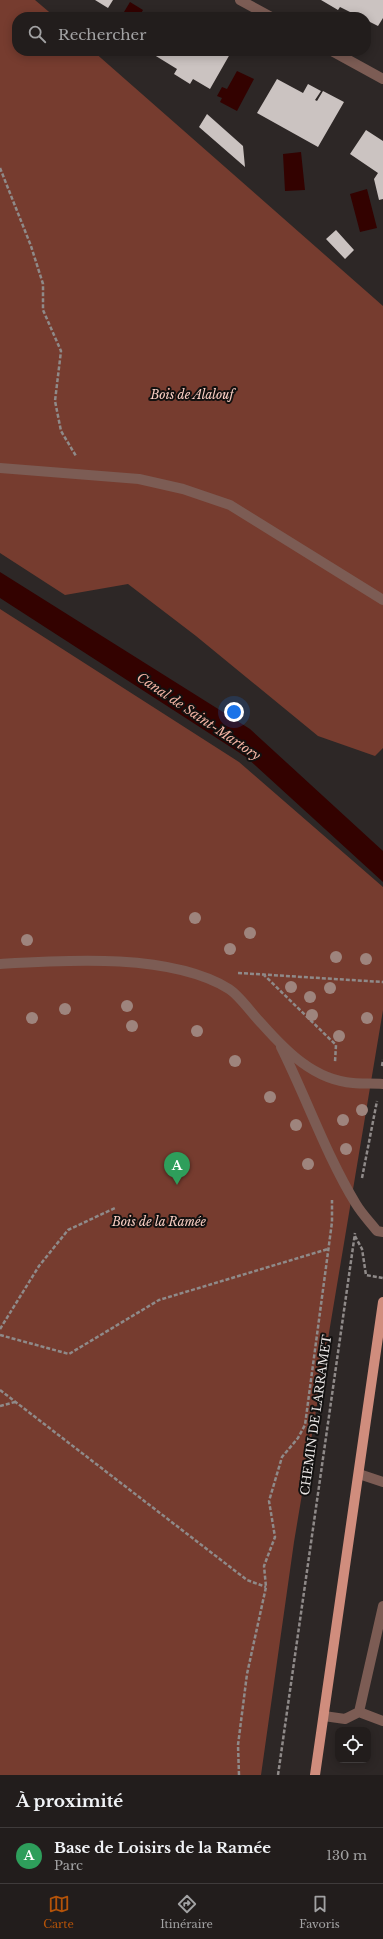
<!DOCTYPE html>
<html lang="fr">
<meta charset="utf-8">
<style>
:root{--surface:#221d1c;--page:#2a2625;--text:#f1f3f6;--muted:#a2a2a3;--line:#3f3b3b;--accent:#b45309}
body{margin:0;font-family:"Libre Baskerville",serif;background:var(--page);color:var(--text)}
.controls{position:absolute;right:12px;bottom:12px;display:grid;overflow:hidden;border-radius:8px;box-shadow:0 2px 10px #0003}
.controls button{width:36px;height:36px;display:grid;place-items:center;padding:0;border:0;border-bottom:1px solid var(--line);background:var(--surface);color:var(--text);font:20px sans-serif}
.you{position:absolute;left:234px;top:712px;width:14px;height:14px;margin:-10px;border:3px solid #fff;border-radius:50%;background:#1a73e8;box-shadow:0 0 0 6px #1a73e833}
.badge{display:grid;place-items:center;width:26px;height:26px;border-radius:50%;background:var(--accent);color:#fff;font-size:13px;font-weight:700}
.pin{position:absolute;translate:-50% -33px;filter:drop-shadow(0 1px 2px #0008)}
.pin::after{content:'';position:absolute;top:21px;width:14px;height:12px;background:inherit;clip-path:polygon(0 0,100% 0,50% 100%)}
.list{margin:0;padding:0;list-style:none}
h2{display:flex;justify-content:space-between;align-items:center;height:52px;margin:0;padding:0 16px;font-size:17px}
h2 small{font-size:13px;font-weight:400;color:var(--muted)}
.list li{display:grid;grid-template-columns:26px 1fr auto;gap:12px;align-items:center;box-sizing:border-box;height:56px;padding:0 16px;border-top:1px solid var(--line)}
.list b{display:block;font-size:15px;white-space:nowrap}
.list p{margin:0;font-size:13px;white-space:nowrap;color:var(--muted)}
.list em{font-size:13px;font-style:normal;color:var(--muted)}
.icon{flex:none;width:22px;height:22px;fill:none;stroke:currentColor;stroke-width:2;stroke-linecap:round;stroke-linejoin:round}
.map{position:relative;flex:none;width:383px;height:1775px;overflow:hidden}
.search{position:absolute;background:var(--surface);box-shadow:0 2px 10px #0003;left:12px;right:12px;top:12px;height:44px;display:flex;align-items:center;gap:10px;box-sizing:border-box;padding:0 14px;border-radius:16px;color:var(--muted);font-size:15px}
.sheet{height:108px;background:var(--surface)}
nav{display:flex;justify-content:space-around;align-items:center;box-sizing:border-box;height:56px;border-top:1px solid var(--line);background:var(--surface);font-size:11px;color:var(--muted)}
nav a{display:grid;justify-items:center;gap:2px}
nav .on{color:var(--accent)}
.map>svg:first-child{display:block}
</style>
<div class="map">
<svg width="383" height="1775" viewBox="0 0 383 1775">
<rect width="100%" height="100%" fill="#2d2726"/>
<!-- green -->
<path fill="#763c2f" d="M0,0h35l20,17h-38v34h76l290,255v442l-8,8 -57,-20 -122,-100 -68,-52 -63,11 -65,-42z
M0,609l239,153 144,125v123l-89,532 -33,233h-261z"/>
<!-- water -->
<path fill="#330200" d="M130,2l13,8 -4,7h-18z
M237,71l17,8 -17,32 -17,-9 2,-4 -5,-2 5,-9 5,2z
M301,152l4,38 -20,1 -2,-37z
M367,189l10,39 -17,4 -10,-38z
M0,572l250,157 133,122v31l-137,-125 -246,-159z"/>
<!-- building -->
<path fill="#cbc3c1" d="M95,0h18l-5,8z
M321,0h62v18l-5,8 -12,-6v-3h-6l-20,-10 -2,3z
M152,51h72l6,3 -20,35 -17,-10 -3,5 -16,-10 3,-5 -26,-16z
M277,79l26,14 5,-9 13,7 -6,9 2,1 6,-10 21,11 -26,45 -61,-34z
M207,114l36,32 2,21 -46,-40z
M366,130l17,11v58l-4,1 -5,-21 4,-6 -28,-19z
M336,230l18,20 -9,9 -19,-20z"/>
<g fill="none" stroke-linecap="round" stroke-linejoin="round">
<!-- path -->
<path stroke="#8f8a89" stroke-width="2.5" stroke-dasharray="4 2" stroke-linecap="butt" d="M0,168l31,78 12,38v26l18,41 -6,50 6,30 15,25
M238,973l145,9
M263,974l73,71 -1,17
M382,1066l1,-6
M362,1178l15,-77
M355,1236l7,13 4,26 17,3
M0,1329l39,-63 29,-36 47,-22
M0,1335l69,19 90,-54 169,-51
M0,1390l247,190 19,7
M0,1406l15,-4
M239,1775l-1,-30 9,-71 19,-87 -2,-21 11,-29 -6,-36 13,-44 16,-19 7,-13 27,-203v-22
M278,1775l77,-542"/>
<!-- minor -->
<path stroke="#7c5c54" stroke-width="10" d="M240,0l31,17
M332,51l51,28
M0,468l139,11 44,10 47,16 153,95
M0,964c66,-4 171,-11 229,25 11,7 23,25 33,35 24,27 52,56 91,59 10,1 20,0 30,1
M281,1047c26,52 45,108 75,157 6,10 14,18 21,27l6,1
M359,1474l24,8
M359,1712l24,9
M324,1716l21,3 14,-7 24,-106"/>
<!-- major -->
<path stroke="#d08d7d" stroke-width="10" d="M315,1775l68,-473"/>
</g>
<!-- trees -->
<g fill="#9e847d">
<circle cx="195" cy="918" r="6"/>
<circle cx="250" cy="933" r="6"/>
<circle cx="27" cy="940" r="6"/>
<circle cx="230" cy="949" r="6"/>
<circle cx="336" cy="957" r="6"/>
<circle cx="366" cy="959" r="6"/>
<circle cx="291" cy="987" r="6"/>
<circle cx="330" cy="988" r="6"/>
<circle cx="310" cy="997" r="6"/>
<circle cx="127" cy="1006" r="6"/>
<circle cx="65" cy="1009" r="6"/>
<circle cx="312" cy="1015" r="6"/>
<circle cx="32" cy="1018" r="6"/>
<circle cx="367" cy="1018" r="6"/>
<circle cx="132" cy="1026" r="6"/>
<circle cx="197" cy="1031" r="6"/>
<circle cx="339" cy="1036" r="6"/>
<circle cx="235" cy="1061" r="6"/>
<circle cx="270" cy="1097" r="6"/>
<circle cx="362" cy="1110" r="6"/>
<circle cx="343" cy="1120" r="6"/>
<circle cx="296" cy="1125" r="6"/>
<circle cx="346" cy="1149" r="6"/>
<circle cx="308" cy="1164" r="6"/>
</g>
<g text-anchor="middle" stroke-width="4" stroke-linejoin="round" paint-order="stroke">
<!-- park labels -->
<g font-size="12" font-style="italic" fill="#fbd0c5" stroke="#131110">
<text x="192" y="399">Bois de Alalouf</text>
<text x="159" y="1226">Bois de la Ramée</text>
</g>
<!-- street labels -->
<g font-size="12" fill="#ebe7e6" stroke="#131110">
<text transform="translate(316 1415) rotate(-82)" y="4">CHEMIN DE LARRAMET</text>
</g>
<!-- water labels -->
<g font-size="13" font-style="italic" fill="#f4b4a4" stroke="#131110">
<text transform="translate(199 716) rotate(34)" y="5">Canal de Saint-Martory</text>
</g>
</g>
</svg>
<div class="controls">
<button><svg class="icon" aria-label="locate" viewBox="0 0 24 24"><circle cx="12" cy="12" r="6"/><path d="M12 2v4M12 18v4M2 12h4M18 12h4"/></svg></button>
</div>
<div class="you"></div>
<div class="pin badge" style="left:177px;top:1185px;background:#2e9e5b">A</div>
<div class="search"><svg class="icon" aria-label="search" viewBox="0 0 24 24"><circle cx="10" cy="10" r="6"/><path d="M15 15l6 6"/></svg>Rechercher</div>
</div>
<section class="sheet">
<h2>À proximité<small></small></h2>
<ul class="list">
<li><span class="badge" style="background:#2e9e5b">A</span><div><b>Base de Loisirs de la Ramée</b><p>Parc</p></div><em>130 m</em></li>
</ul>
</section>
<nav>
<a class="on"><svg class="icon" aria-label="map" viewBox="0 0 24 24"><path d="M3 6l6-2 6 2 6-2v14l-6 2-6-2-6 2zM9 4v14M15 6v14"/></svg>Carte</a>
<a><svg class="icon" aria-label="directions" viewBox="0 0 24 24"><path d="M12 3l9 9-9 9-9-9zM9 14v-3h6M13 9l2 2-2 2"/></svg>Itinéraire</a>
<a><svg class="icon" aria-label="saved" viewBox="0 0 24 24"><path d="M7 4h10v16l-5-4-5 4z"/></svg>Favoris</a>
</nav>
